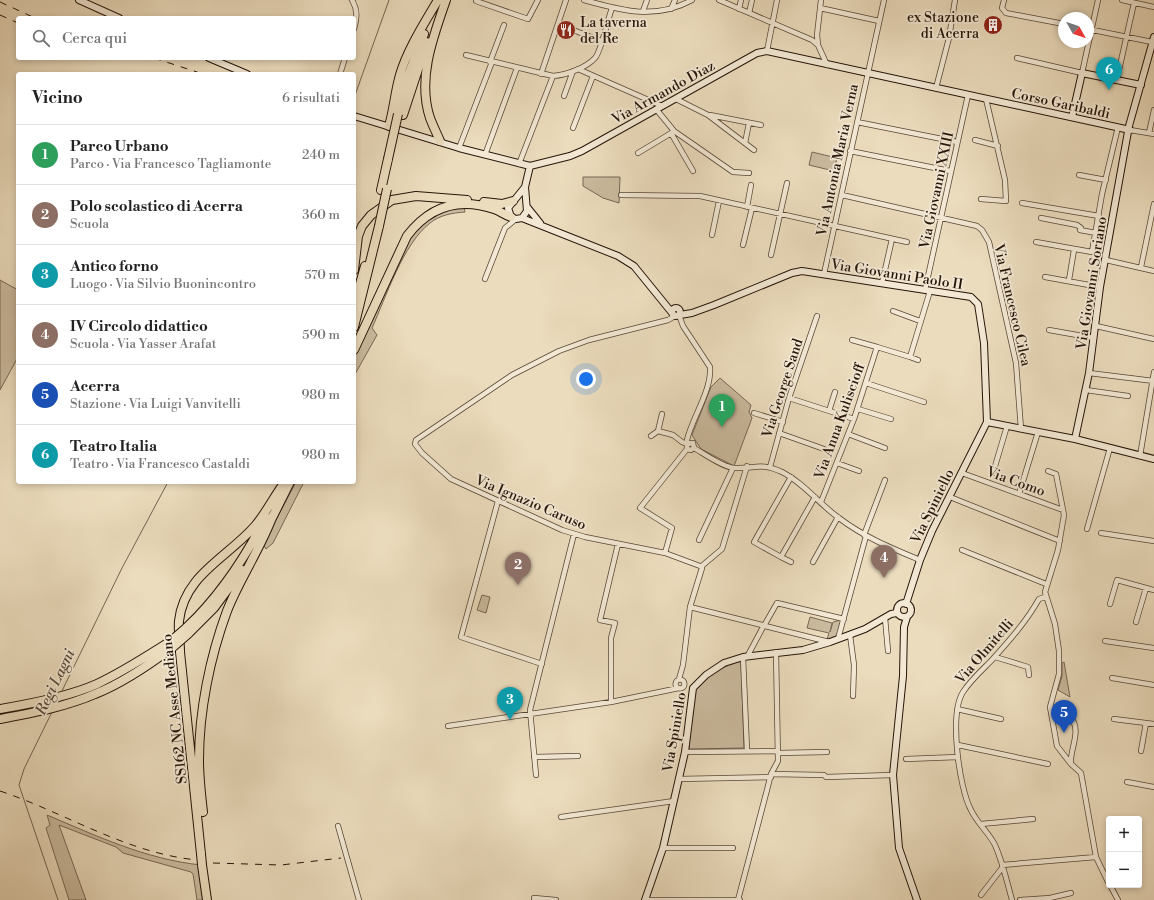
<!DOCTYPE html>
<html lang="it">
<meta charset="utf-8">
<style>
:root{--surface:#fff;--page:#f6f6f6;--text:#222;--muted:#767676;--line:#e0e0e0;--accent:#0b8043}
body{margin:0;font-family:"Libre Bodoni",serif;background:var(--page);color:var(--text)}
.controls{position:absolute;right:12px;bottom:12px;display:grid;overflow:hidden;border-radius:4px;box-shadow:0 2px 6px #0003}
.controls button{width:36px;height:36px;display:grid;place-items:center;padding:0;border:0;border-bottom:1px solid var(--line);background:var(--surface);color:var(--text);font:20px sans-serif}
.compass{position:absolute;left:1058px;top:12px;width:36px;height:36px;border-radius:50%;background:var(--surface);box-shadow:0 2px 6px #0003;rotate:130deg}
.you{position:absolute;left:586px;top:379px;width:14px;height:14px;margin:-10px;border:3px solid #fff;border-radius:50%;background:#1a73e8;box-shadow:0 0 0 6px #1a73e833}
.badge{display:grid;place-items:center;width:26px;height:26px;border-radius:50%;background:var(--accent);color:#fff;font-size:13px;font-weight:700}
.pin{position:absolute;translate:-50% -33px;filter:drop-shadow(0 1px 2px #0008)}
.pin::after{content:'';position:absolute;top:21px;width:14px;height:12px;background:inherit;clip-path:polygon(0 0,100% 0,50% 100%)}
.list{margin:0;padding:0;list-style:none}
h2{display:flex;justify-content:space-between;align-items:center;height:52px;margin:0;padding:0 16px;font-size:17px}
h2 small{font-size:13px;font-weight:400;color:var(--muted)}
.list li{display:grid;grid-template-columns:26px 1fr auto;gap:12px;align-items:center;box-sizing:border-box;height:60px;padding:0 16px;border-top:1px solid var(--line)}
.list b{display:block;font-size:15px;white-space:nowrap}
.list p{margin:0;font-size:13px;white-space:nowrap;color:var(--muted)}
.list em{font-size:13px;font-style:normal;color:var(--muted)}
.icon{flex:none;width:22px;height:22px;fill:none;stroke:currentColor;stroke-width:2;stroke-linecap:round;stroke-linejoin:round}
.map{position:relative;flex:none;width:1154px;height:900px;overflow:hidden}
.search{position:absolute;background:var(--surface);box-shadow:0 2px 6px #0003;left:16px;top:16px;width:340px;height:44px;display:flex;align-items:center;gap:10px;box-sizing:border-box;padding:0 14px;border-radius:4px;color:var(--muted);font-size:15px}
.panel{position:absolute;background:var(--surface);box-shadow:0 2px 6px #0003;left:16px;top:72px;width:340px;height:412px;border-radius:4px}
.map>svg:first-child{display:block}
</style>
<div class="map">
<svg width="1154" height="900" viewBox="0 0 1154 900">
<rect width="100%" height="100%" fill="#ebdcbd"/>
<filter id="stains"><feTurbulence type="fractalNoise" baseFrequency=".005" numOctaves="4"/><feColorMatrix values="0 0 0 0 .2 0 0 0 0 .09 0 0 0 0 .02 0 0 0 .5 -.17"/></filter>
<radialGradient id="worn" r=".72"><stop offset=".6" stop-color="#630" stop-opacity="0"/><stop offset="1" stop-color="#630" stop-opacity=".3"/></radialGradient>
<!-- green -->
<path fill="#caba9e" stroke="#786754" d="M812,152l25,6 -3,13 -25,-6z
M583,177h37l-1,26 -16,-5 -20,-12z
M464,207l1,5c-13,1 -25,3 -35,11 -27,21 -44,74 -58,105l5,7 -23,41v-18l55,-120 7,-10 23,-18z
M0,280l18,10v67l-18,33z
M720,378l31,27 -2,7 3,6 -18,48 -33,-17 -9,-14 19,-48z
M296,482h8l-31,61 -7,6 -3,-5z
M482,595l8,2 -4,16 -9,-3z
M810,617l22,6 -2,9 3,-10 8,-2 -4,18 -10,1 2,-6 -22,-5z
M741,661l3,87 -55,1c1,-9 3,-52 6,-58 8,-15 31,-26 46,-30z
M1064,662l6,35 -12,-7 4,-14v-13z
M47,815c50,21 98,44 154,50l4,35h-8l-4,-26 -2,-2 -68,-19 -7,-6 -57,-22 27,75h-17l-23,-72 4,-3z"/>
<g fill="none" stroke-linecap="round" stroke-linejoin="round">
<!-- stream -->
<path stroke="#746350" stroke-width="1" d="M354,98l35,-98
M61,693l61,-125 46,-86
M52,712l-28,57 -5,16 39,115"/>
<!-- street casing -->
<g stroke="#574636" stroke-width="6">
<path id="street" d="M352,0c6,10 5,18 2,29
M584,0c39,11 71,20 108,0
M719,0l93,40 6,5 9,20
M1004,0l-2,8 4,5 58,11
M1122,0l32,7
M476,1l52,18 10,-19
M820,8l59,13
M671,9l4,-9
M739,9l2,-9
M643,11l4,-11
M749,13l3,-13
M558,24l43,17
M1088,29l64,13
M818,45l-1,-10 4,-35
M767,51l10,-51
M466,55l87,21c13,-1 33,-8 42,-18 6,-6 13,-40 17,-50
M1017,58l65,15 16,-73
M490,62l14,-37
M578,69l84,37
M340,74l5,-16
M541,74l25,-74
M1117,79l17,-76
M936,88l13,-50 6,-38
M564,96l9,-25
M676,99l32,16 46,35
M656,109l18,22 59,41 16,1
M710,115l51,10
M857,122l100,20
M573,128l20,-52
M1130,130l24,4
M671,133l22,38
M1149,133l5,-23
M975,140l23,6
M745,143l4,-20
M459,148l33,-86
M850,151l100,20
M638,153l35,-21
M485,155l32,-87
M519,164l34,-88
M1079,175l27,5
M621,195l79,1 207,46
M842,195l135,31 5,4 7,12 27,121 5,66
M981,199l25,2 -1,-21 -19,-81
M1022,203l77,13
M747,207l4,-22
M1041,218l36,7 4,3 -1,2 16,3
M712,235l7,-34
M1036,242l56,10 10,-58 16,-67
M743,245l9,-37
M771,255l16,-72
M1106,260l48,11
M1141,267l13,-63
M824,274l60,-274
M1045,277l55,10
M485,279l20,-51 11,-9
M1069,280l5,-30
M882,283l10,-44
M925,290l43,-195
M893,311l27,10
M679,315l4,11 27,41c2,23 -18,51 -23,73v9l4,1 3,-2
M675,316l-7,4 -79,20 -30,11 -47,24 -96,65 -1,4 7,9 29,26 111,51 23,7 80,16 35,13
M1096,326l58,13
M1049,330l45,8
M852,340l25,7
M910,357l8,3
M1089,373l65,8
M866,383l58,19
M1086,390l42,6
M789,398l65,21
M858,409l33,10
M829,411l6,-19
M754,413l29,9
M662,414l-4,17 15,4 9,7 5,2
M779,433l45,16
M848,434l37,14
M651,436l7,-5
M687,444l6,-1 1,5
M694,448c9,5 30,20 41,20 20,1 25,-6 47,4 22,11 37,32 57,46 25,19 52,30 81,42
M1140,456l14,-84
M837,463l22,8
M770,467l19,-69 28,-82
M1048,471l8,3 8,41 -6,35 -13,42 10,32 4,27v23l-9,33 7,39 14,18
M962,473l101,37
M993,473l14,-47
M791,477l-37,65 27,15 34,-60
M1019,494l19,-62
M950,497l110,44
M498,501l-37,136 81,27
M821,502l33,-83 23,-72 33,10 20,-66
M1087,529l23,-81
M1101,533l53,8
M864,535l21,-55
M699,540l34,-72
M962,550l84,34
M665,553l7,-25 -32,-20 47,-59
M781,557l10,5
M813,562l25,-45
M703,565l19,-16 25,-83
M1110,604l7,-24 37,10
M690,607l72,18
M885,618l3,33
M1136,622l10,-34
M765,624l12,-21 67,16
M765,626l64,16
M850,635l4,30 -1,31
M838,639l28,-103
M1105,641l49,7
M743,657l4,93
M747,657l16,-30
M995,657l33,10 1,8
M1112,678l42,7
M679,679l4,-14 7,-58 12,-39
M675.5 684a4.5 4.5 0 1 1 9 0a4.5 4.5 0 1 1-9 0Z
M611,702v-64l4,-15 -15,-3 18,-76
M1050,707c6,3 15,6 20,10 13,12 -1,34 1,47l10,9 15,84 13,27
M957,709l44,10
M1114,719l40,5
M448,726l163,-24 68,-14
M958,745l90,19
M1141,751l5,-28
M685,752l93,-1
M778,753l49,-1
M534,757l44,-1
M906,759l52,-2
M771,774l53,1 2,2 67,-2
M536,775l-6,-65 44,-176
M679,779l92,-2
M1127,782l27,5
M561,817l113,-16
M981,824l52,-5
M338,826l21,74
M663,848h70
M1002,865l94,-8
M1110,885l8,15
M981,895l21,-27
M534,898l22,2
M645,900h95
M738,900l29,-110 4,-16 7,-13 -2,-109
M1012,900c-5,-18 -9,-37 -17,-55 -6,-12 -18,-22 -24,-35 -12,-22 -22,-96 -8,-118 7,-11 18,-21 28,-31 18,-20 35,-39 48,-62l6,-2
M1020,900l30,-2 21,-5"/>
</g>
<!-- secondary casing -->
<g stroke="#261409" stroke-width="8">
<path id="secondary" d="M79,0l40,18
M209,58l38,16
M354,116l105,32 71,18 40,-10 12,-5 175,-98 10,-2 363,79
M1072,117l10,-44 59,12
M525,187l-17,21 3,9 5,2 6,-1 5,-7 -2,-24 5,-21
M528,208l12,15
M522,218l96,38 16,10 39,48
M672 312a4 4 0 1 1 8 0a4 4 0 1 1-8 0Z
M680,315l12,-2 22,-8 78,-32 10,-2 169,26 7,7 6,39 3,79 -55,109 -12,29 -14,44
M987,422l88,17 79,20
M1075,439l14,-66 11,-86 29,-161 25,-89
M897 610a7 7 0 1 1 14 0a7 7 0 1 1-14 0Z
M907,617l-3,10 -1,49 -10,99 6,73 18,52
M645,900l18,-52 22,-96 8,-64 13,-13 18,-12 19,-6 60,-7 27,-8 35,-13 26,-15 6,-1"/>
</g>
<!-- highway casing -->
<g stroke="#261409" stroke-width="10">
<path id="highway" d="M398,114l8,-33 18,-47
M403,115l24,-73
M389,126c5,-17 6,-34 11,-51 7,-25 25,-53 38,-75
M440,141c-3,-7 -7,-15 -10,-23 -13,-39 3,-81 16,-118
M381,190l7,-31
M484,202l18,2 11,-3
M354,270l4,-34 4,-10 9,-11 21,-15 24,-4 51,4
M354,305l11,-39
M354,327l25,-101
M354,350l53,-114c22,-29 51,-39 87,-27 6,2 11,6 17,8
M271,520l19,-38
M186,628c34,-32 59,-70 80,-111
M188,634l26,-26 28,-38
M0,709c30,-5 70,-13 97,-25 26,-12 50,-28 74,-43
M0,719c31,-6 65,-12 95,-25 28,-11 54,-29 78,-47
M203,812c-2,-17 -4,-35 -4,-52 0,-49 11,-103 28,-149 13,-33 34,-63 46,-96
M201,854l-21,-202c0,-10 -2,-21 -1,-31 5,-46 48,-63 76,-95 11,-13 19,-29 29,-43
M202,865l5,35"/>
</g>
<!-- street -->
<use href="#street" stroke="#f2e8d4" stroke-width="4.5"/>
<!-- secondary -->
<use href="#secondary" stroke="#f2e8d4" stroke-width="6"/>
<!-- highway -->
<use href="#highway" stroke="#ebdcbd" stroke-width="8"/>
<!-- rail -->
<path stroke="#261409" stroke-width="1" stroke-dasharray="7 7" stroke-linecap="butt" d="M0,2l35,16
M0,15l18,8
M154,58l49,16
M0,791c66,22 126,62 197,69
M213,863l68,2 60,-7"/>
<!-- highway-bridge casing -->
<g stroke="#261409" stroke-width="10" stroke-linecap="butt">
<path id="highway-bridge" d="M388,159l10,-45
M379,226l8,-37
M171,641l15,-13
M173,647l15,-13
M201,854l1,11"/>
</g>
<!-- highway-bridge -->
<use href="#highway-bridge" stroke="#ebdcbd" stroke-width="8"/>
</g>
<!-- icons -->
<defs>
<g id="building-disc" transform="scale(1)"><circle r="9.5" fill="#8f2418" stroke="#f2e8d4"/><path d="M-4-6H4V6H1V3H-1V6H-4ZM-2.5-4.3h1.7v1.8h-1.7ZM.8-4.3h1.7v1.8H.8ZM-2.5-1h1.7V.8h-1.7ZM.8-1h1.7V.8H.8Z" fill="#fff"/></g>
<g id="restaurant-disc" transform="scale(1)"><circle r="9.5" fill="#8f2418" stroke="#f2e8d4"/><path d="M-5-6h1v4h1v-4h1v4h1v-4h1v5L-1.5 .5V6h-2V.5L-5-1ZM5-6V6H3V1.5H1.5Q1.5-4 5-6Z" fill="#fff"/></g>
</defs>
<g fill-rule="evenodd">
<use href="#building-disc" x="993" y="25"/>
<use href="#restaurant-disc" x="566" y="30"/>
</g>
<g text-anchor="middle" stroke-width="3.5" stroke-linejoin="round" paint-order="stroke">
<!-- poi labels -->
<g font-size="14" fill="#261409" stroke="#f2e8d4" text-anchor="end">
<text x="979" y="22">ex Stazione<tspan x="979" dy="16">di Acerra</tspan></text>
<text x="580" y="27" text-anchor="start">La taverna<tspan x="580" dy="16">del Re</tspan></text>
</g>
<!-- street labels -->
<g font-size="14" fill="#261409" stroke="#f2e8d4">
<text transform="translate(663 92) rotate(-29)" y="5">Via Armando Diaz</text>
<text transform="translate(1061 103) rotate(12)" y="5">Corso Garibaldi</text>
<text transform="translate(837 160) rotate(-78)" y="5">Via Antonia Maria Verna</text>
<text transform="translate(936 190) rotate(-78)" y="5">Via Giovanni XXIII</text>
<text transform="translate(897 274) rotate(9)" y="5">Via Giovanni Paolo II</text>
<text transform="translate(1091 283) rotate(-81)" y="5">Via Giovanni Soriano</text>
<text transform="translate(1013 305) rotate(77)" y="5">Via Francesco Cilea</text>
<text transform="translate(782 388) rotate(-72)" y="5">Via George Sand</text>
<text transform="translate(839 421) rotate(-70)" y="5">Via Anna Kuliscioff</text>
<text transform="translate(1016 481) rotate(20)" y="5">Via Como</text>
<text transform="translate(531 502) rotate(23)" y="5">Via Ignazio Caruso</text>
<text transform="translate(932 506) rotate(-64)" y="5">Via Spiniello</text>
<text transform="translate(984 651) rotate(-49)" y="5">Via Olmitelli</text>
<text transform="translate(174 709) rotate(-96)" y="5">SS162 NC Asse Mediano</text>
<text transform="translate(674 732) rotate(-80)" y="5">Via Spiniello</text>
</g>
<!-- water labels -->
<g font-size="15" font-style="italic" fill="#5a4939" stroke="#f2e8d4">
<text transform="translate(55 682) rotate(-64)" y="5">Regi Lagni</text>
</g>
</g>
<rect width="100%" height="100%" filter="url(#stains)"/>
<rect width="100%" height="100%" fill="url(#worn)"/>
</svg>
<div class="controls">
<button>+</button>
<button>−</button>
</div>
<svg class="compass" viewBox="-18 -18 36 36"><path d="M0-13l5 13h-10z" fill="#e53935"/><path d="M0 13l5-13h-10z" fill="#767676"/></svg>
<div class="you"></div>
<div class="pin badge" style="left:722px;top:427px;background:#2e9e5b">1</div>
<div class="pin badge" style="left:518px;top:585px;background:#8d6e63">2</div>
<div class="pin badge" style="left:510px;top:720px;background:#0f9aa8">3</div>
<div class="pin badge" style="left:884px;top:578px;background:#8d6e63">4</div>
<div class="pin badge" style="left:1064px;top:733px;background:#1a4fb4">5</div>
<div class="pin badge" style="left:1109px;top:90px;background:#0f9aa8">6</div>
<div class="search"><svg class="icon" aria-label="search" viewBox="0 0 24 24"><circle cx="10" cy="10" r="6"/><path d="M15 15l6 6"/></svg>Cerca qui</div>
<section class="panel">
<h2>Vicino<small>6 risultati</small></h2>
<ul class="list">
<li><span class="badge" style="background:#2e9e5b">1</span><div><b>Parco Urbano</b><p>Parco · Via Francesco Tagliamonte</p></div><em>240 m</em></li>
<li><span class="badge" style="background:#8d6e63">2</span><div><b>Polo scolastico di Acerra</b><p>Scuola</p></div><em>360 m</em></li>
<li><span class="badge" style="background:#0f9aa8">3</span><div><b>Antico forno</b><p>Luogo · Via Silvio Buonincontro</p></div><em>570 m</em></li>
<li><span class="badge" style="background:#8d6e63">4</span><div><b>IV Circolo didattico</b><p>Scuola · Via Yasser Arafat</p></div><em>590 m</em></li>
<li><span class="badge" style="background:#1a4fb4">5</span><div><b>Acerra</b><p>Stazione · Via Luigi Vanvitelli</p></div><em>980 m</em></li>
<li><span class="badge" style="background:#0f9aa8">6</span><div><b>Teatro Italia</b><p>Teatro · Via Francesco Castaldi</p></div><em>980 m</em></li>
</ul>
</section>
</div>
